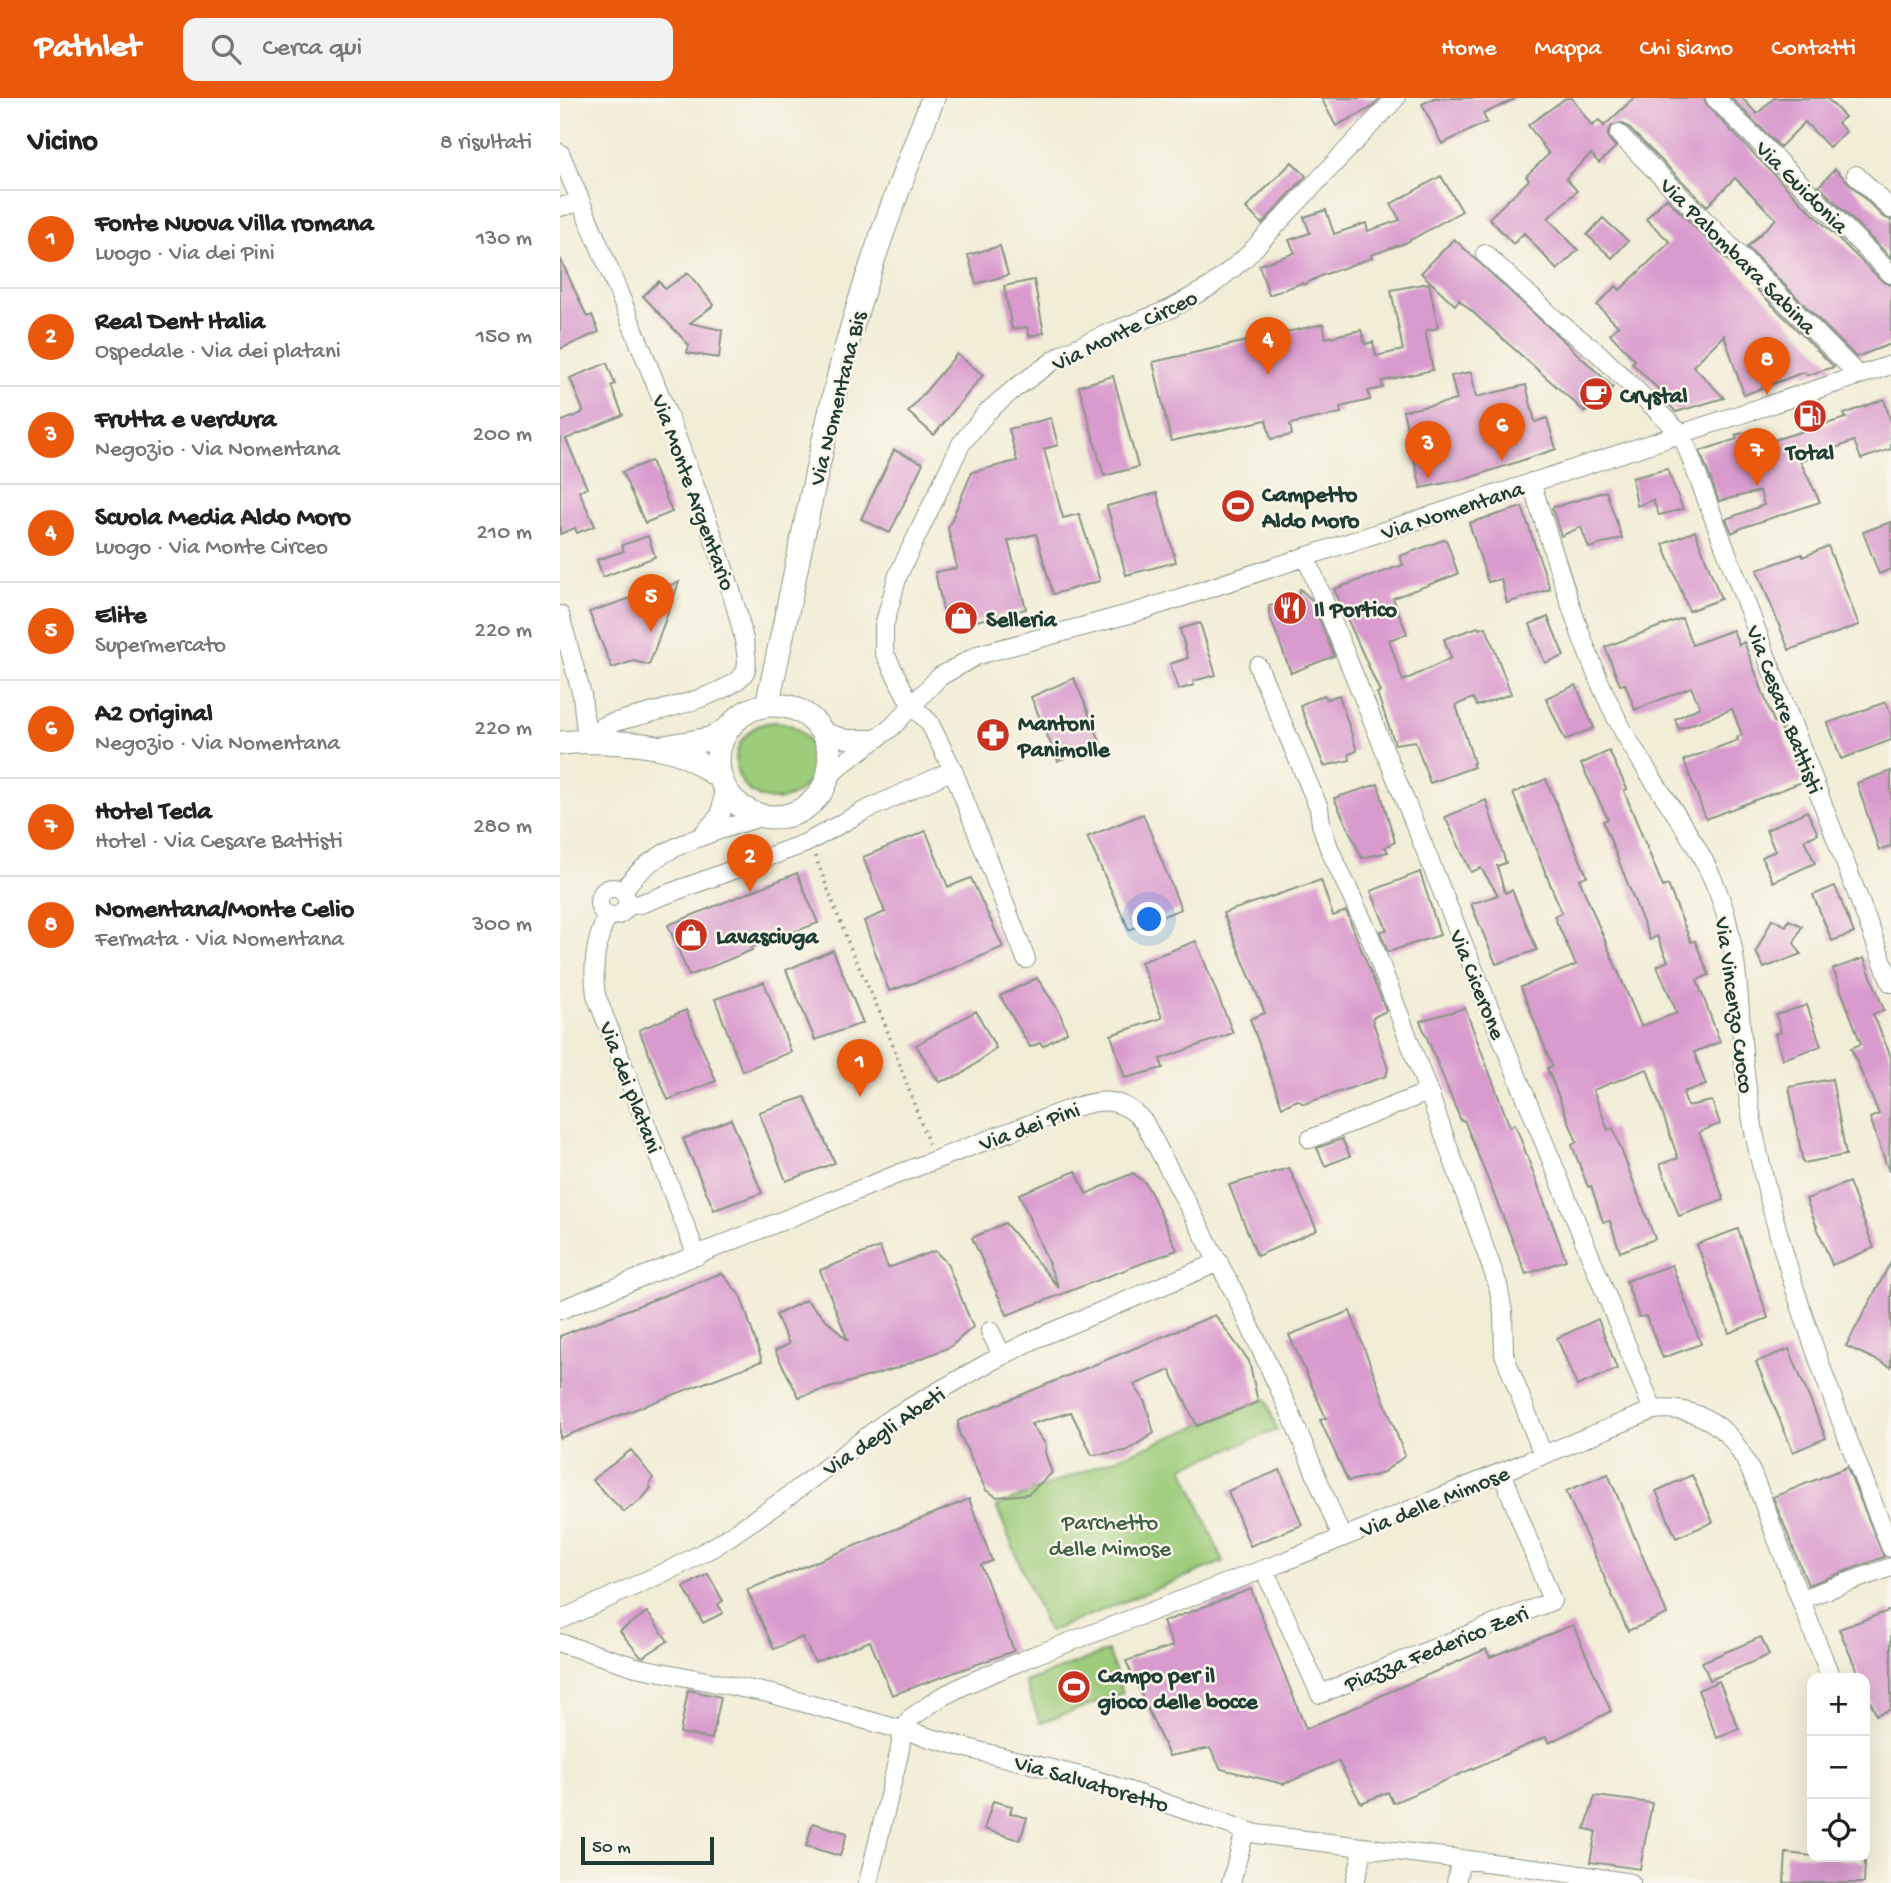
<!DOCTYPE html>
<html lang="it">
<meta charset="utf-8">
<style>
:root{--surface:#fff;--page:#f2f2f2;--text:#222;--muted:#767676;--line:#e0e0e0;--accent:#ea580c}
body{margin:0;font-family:"Gochi Hand",sans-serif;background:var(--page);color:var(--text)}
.controls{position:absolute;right:21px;bottom:21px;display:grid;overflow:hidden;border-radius:14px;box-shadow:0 7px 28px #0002}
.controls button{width:63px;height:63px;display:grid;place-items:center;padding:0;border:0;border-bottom:2px solid var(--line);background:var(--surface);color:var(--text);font:35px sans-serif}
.scale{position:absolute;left:21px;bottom:18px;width:133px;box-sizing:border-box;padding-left:7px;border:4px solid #1f3d34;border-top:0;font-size:19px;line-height:24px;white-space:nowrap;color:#1f3d34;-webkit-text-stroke:5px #fbf7ec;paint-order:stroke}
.you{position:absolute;left:590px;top:822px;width:24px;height:24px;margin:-18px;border:5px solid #fff;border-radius:50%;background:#1a73e8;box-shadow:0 0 0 10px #1a73e833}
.badge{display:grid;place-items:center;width:46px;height:46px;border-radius:50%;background:var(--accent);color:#fff;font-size:23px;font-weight:700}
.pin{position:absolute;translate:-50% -58px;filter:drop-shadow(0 2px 4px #0008)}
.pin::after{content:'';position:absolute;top:37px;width:24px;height:21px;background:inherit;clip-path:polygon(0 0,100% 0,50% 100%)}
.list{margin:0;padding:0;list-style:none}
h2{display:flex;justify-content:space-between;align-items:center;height:91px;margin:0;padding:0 28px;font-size:30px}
h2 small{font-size:23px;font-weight:400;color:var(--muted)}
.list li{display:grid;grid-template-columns:46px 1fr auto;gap:21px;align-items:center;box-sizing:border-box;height:98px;padding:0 28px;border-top:2px solid var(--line)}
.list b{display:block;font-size:26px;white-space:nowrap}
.list p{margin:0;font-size:23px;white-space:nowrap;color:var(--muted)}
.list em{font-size:23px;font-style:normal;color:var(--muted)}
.icon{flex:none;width:38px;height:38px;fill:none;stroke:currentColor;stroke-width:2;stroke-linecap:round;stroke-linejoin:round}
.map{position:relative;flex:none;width:1331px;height:1785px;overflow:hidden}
header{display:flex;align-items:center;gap:42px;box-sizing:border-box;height:98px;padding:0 35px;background:var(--accent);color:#fff}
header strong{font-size:33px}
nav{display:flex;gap:38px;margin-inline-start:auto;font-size:24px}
.search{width:490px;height:63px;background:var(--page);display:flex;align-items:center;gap:18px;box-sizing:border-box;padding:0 24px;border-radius:14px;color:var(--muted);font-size:26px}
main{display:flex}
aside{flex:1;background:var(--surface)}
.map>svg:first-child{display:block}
</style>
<header>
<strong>Pathlet</strong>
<div class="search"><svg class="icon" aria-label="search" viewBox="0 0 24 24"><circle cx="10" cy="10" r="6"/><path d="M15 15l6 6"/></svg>Cerca qui</div>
<nav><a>Home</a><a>Mappa</a><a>Chi siamo</a><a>Contatti</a></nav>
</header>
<main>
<aside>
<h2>Vicino<small>8 risultati</small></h2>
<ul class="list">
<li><span class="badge">1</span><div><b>Fonte Nuova Villa romana</b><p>Luogo · Via dei Pini</p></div><em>130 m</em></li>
<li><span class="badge">2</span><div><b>Real Dent Italia</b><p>Ospedale · Via dei platani</p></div><em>150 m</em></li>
<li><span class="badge">3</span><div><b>Frutta e verdura</b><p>Negozio · Via Nomentana</p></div><em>200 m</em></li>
<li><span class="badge">4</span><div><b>Scuola Media Aldo Moro</b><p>Luogo · Via Monte Circeo</p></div><em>210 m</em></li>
<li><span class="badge">5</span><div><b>Elite</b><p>Supermercato</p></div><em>220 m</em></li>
<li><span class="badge">6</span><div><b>A2 Original</b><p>Negozio · Via Nomentana</p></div><em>220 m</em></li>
<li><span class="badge">7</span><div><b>Hotel Tecla</b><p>Hotel · Via Cesare Battisti</p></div><em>280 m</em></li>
<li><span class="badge">8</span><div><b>Nomentana/Monte Celio</b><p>Fermata · Via Nomentana</p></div><em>300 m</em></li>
</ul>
</aside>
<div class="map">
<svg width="1331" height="1785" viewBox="0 0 1331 1785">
<rect width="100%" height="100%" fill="#fbf7ec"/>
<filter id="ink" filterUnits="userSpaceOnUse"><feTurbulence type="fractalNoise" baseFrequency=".0143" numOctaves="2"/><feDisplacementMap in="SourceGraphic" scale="14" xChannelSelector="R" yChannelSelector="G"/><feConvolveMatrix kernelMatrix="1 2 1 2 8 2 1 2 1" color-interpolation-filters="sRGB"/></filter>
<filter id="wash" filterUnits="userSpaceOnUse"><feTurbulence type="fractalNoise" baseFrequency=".00686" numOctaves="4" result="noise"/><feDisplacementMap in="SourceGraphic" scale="28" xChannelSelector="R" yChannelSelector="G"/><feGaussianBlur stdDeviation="1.57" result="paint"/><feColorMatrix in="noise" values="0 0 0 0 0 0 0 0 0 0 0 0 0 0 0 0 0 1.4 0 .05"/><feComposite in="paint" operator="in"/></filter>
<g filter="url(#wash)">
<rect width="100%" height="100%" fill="#f2edd7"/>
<!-- green -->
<path fill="#9dcc7a" stroke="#5e8457" stroke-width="2" d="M176 663a39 39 0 1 1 78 0a39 39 0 1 1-78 0Z
M706,1301l11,31 -94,37 40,95 -175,70 -52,-126z
M548,1553l15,42 -83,30 -15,-41z"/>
<g id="blocks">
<!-- building -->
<path fill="#d99acd" d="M761,0h59l-9,10 -35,18z
M874,0h83l-34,16 4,8 -45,22 -20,-40z
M1006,0h6l20,28 7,-6 5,6 30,-28h70l3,8 95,97 81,79 8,3v59l-35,13 -109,-110 29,-28 -41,-41 -28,28 -80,-80 -6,-3 -9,3 -4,6v6l8,9 -17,16 -8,-9 -25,24 11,13 -29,27 30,32 -21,20 -33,-37 -11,11 -24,-26 40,-38 -3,-4 23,-22 -21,-29z
M1171,0h11l15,16 17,-16h53l18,19 -7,6 8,9 -17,15 -24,-25 -25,25z
M732,64l14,14 -44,48 -16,-16z
M1275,71l48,48 8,3v38l-72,-72z
M881,78l21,35 -57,32 -34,12 1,3 -49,17 -20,10 -1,-2 -33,12 -10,-30 36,-12 -6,-13 21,-7 -6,-16 22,-7 8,24 32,-11 2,8 32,-11 -9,-16z
M1106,100l168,169 -27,8 -3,-3 -60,23 -20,-60 -31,31 31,32 -48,14 -18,-19 2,-2 -28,-28 3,-3 -25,-26 8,-8 -21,-21 19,-19 4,4 50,-48 -24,-23z
M1043,120l25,23 -16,17 -25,-23z
M894,141l159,148 -28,25 -126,-112 -4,5 -34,-32z
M440,148l8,29 -32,9 -8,-29z
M0,160l27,59 5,-2 7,17 -39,17z
M128,175l26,32 -24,18 32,7 -3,28 -32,-5 2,-8 -46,-49 16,-15 6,8z
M474,182l10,53 -15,3 -2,-9 -15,2 -8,-43z
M869,185l9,45 -13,3 8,39 -51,11 1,7 -15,3 2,9 -30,7 1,6 -51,11 2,11 -21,4 -5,-19 -95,21 -18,-79 170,-38 3,14 35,-8 4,14 8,-2 3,14 27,-6 -12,-60z
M397,256l26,21 -49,60 -26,-23z
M47,265l8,21 -4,2 12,29 -57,24 21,49 -8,3 16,35 -18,7 -2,-5 -15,6v-112l22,-9 1,-3 -13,-32z
M911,274l5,25 50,-12 9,37 12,-4 9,31 -87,29 -48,10 -18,-77 54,-11 -6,-24z
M553,278l25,91 -34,9 -25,-90z
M1324,301l7,23v27l-30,10 -7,-18 -54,20 20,41 -76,25 -12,6 -6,-14 38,-14 -4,-14 -41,10 -19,-50 37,-12 -2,-4 20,-5 12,12 79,-24 -2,-4z
M491,320l7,27 -14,4 19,69 16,-4 21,67 -47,13 -17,-60 -28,7 18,68 -79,19 -12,-56 22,-4 -9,-40 24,-56 45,-11 -8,-32z
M334,352l29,13 -33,70 -29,-14z
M91,363l21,51 -27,11 -23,-51z
M1107,371l16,40 -24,6 -6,-15 -16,6 -5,-28z
M1046,393l16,47 -33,10 -8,-21 -20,9 -9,-28z
M597,395l19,69 -50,13 -19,-69z
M962,409l28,82 -43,14 -6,-24 -13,3 -19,-59z
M1331,424v47l-12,5 -16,-42z
M1135,433l26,68 -32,12 -26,-67z
M88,438l7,21 -52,20 -6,-17 27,-9 -2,-6z
M886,441l12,35 -65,24 14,36 -18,6 14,41 48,-23 -7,-19 34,-12 1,2 7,-2 25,67 -34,12 -4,-8 -17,7 18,58 -2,1 2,3 -44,16 -15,-42 -20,3 -18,-51 3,-1 -46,-103 69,-24 -3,-9z
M1268,448l31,79 -70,25 -32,-80 45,-16 1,3z
M119,484l-30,83 -15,-4 -22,7 -23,-56z
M740,491l11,10 23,57 -43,17 -22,-59v-8l27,-6z
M988,519l16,39 -19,7 -15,-39z
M1122,520l10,27 41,-15 6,15 5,-3 30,80 4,-1 24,61 -96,37 -22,-59 54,-20 -1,-3 5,-2 -10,-26 -53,20 -4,-10 25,-12 -9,-20 -56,23 -10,-26 -5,1 -15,-38z
M640,525l16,52 -23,6 1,4 -16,5 -8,-26 18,-6 -8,-29z
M514,580l27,65 -43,18 -27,-64z
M1016,587l18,43 -29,12 -19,-42z
M764,597l3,4 12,-4 18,56 -8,3 1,6 -26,6 -24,-61z
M1326,604l5,12v26l-50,19 -13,-36z
M1049,653l18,38 -3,2 39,96 5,-2 23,57 4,-1 14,34 -12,5 23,62 -26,10 12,33 -23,7 4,14 25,-5 8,23 -21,8 25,68 -45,16 -19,-52 18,-6 -31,-89 -54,21 15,40 5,-2 42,111 -35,13 -10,-31 -7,1 -12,-36 -3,1 -16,-42 5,-3 -30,-74 5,-2 -31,-79 55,-22 -22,-49 8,-3 -49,-120 33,-14 41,97 -8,3 62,147 36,-13 -20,-47 11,-5 -11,-25 -7,4 -47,-119 5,-2 -27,-55z
M1331,673v75l-12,4 -22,-67z
M818,686l17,58 -10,5 3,5 -26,6 -28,-60z
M926,702l20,63 -9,3 8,27 7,-3 25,60 -41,14 -25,-60 27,-9 -17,-27 -10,4 -26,-55z
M1247,713l11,23 -14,6 11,23 -42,19 -11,-25 13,-6 -9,-21z
M583,716l38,95 -52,21 -42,-93z
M366,733l22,56 23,-9 32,69 -66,28 -48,16 -25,-70 21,-9 -22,-55z
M860,774l20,63 -52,17 -8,-21 7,-1 -16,-39z
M237,775l21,50 -67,25 1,2 -63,26 -21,-51z
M761,782l12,36 13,-5 40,100 -14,7 16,51 -2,7 -82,28 -6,-4 -16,7 -32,-88 15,-6 -42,-100z
M1275,788l19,47 -22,8 -19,-46z
M1212,821l14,7 3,-6 13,6 -8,17 7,11 -37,14 -8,-16z
M636,843l37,92 -73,26 3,9 -38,10 -14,-43 51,-17 -21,-56z
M273,852l30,73 -48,17 -29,-70z
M1304,860l20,52 -11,4 18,43 -2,115 -19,-54 9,-4 -28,-66 10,-4 -28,-75z
M477,880l22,33 8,21 -24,14 -3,-3 -10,4 -30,-51z
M204,884l27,70 -49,19 -27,-72z
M1247,907l14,41 -38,13 -8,-25 6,-2 -5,-17z
M905,910l45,119 5,-3 51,136 -40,14 -62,-154 -3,1 -41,-100z
M126,912l30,71 -48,19 -29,-70z
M416,913l20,37 -35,27 -22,7 -23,-37z
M1272,981l14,76 -43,8 -14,-76z
M245,999l30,66 -49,18 -27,-69z
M171,1021l31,74 -48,17 -31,-71z
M782,1041l8,17 -25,10 -8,-18z
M729,1070l28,62 -60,26 -28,-71z
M516,1073l10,23 47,-21 12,10 8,14 24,53 -170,65 -35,-77 33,-15 54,65 -40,-94z
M1289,1084l25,66 -42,17 -26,-66z
M1178,1131l30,89 -39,15 -32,-89z
M320,1149l8,21 47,-17 12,12 26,64 -23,20 -53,21 -98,29 -24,-46 14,-7 -13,-29 30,-15 42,41 -28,-71z
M1331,1164v105l-45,-21z
M1112,1167l29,79 -38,14 -17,-42 -7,1 -13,-36z
M162,1175l19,24 21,64 -202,77v-102z
M790,1213l55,145 -24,18 -33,7 -28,-61 6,-2 -37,-83z
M655,1217l34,46 9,41 -61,24 -27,-56 -36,15 11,17 9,31 -28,18 -34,4 -21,-43 -40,12 15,21 -1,8 7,20 -24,21 -31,3 -11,-7 -27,-57 -1,-12z
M1038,1221l19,50 -40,17 -20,-48z
M1229,1251l37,89 -33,14 -37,-90z
M71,1352l22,28 -4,6 2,4 -10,12 -17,12 -32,-32z
M1287,1369l37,90 -76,28 -35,-88z
M720,1372l22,55 -52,21 -22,-55z
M1048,1376l59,140 -39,17 -62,-140z
M1132,1377l21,47 -37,16 -20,-47z
M409,1401l23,62 -11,4 33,86 -122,44 -22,-54 -55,21 -13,-25 -28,12 -27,-59z
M148,1476l15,27 -5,3 5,9 -20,10 -19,-36z
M691,1491l55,140 180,-80 4,8 83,-32 38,86 -62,32 -3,-6 -153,66 -5,-11 -27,11 -23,-42 -54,23 -63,-15 -11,-21 -41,8 -43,-95 47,-15 -10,-24z
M1331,1512v99l-15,6 -11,-27v-10h-5l-21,-49z
M87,1514l21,29 -25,16 -3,-1 -20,-25z
M1201,1539l8,18 -59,25 -8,-18z
M1159,1583l20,48 -22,9 -19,-48z
M128,1592l33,7 -9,42 -32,-6z
M1035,1698l57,7 -12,66 -50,-7 6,-31 -11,-2z
M433,1703l19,5 -2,7 17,5 -7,22 -36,-11z
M253,1725l34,10 -7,23 -34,-10z
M1226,1755l79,9 -1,21h-80z"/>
</g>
</g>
<g filter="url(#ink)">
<use href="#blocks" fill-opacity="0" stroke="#889586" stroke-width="2"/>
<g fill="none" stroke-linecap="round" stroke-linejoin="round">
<!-- minor casing -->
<g stroke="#889586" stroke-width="20">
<path id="minor" d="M1155,0l176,176
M1059,36l239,241
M0,55c27,63 206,481 185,519 -14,25 -107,43 -137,52l-10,5 -11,13
M1296,77l35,34
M0,109l21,-5
M925,156l71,66 42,33 84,82 209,548
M971,384c27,81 49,166 88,241 32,63 83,116 104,183 15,48 16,98 20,147 2,28 7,57 12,84 28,139 83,280 136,411
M746,459l347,853
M0,517l22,80 5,47
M698,568l61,142 2,16 8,24 40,86 62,165 67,186 5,27 1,42 39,101
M262,633l25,8h30
M268,680l13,-13 51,-38 47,-50 39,-22 162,-44 751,-246
M142,737l19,-21 3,-28
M39 804a14 14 0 1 1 28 0a14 14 0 1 1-28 0Z
M63,793c30,-46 91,-58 140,-75
M67,808l13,-2 166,-61 56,-31 91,-42
M48,817c-13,25 -16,52 -12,80l101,261
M466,861l-73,-189 -24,-48 -18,-17 -27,-53v-26l14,-51 63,-131 26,-32 27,-23 49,-35 41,-19 66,-26 41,-23 34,-28 151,-160
M750,1041l118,-47
M0,1212l333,-134 171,-65c33,-12 55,-17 80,11l91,172 55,118 52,126
M430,1233l12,24
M704,1471l56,125 232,-93 -50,-129
M1241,1501l90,-32
M0,1522l118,-54 39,-21 69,-47 104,-79 96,-55 49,-25 184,-77
M0,1545l76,24 136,27 210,58 114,28 161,54 292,36 82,13
M308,1785l31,-129 4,-24 9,-13 29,-20 28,-14 66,-28 248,-93 370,-152c27,-3 54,4 74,24 23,24 36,69 48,100 19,48 37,96 56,144
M671,1785l14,-52
M795,1785l9,-36
M896,1785l5,-23"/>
</g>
<!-- major casing -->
<g stroke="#889586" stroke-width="25">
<path id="major" d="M207,607c26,-115 47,-232 76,-346 24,-90 57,-175 90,-261
M158 663a56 56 0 1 1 112 0a56 56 0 1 1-112 0Z
M0,645c32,-3 94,-1 124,12 13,6 25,16 37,23
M104,649l46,-8 19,-11"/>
</g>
<!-- path -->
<path stroke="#889586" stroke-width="3.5" stroke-dasharray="2 5" stroke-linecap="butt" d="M255,758l35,91 35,77 44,121"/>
<!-- minor -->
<use href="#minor" stroke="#fff" stroke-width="18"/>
<!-- major -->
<use href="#major" stroke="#fff" stroke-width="23"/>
</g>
</g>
<!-- icons -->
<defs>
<g id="cafe-disc" transform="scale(1.75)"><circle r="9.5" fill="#c8321e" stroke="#fbf7ec"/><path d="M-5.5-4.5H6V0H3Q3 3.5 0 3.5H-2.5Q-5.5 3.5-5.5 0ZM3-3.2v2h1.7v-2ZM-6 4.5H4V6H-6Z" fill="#fff"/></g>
<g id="fuel-disc" transform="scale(1.75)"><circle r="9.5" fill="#c8321e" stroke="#fbf7ec"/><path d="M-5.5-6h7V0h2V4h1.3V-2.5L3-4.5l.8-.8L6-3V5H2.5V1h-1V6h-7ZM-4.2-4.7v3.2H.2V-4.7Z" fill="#fff"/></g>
<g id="stadium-disc" transform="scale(1.75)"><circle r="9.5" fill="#c8321e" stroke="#fbf7ec"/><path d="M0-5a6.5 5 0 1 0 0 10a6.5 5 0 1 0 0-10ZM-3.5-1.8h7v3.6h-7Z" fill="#fff"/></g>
<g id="restaurant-disc" transform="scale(1.75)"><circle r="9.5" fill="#c8321e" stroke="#fbf7ec"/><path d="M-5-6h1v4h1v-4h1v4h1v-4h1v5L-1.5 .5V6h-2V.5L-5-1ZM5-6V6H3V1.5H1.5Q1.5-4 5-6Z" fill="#fff"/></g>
<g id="shop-disc" transform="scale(1.75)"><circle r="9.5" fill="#c8321e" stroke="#fbf7ec"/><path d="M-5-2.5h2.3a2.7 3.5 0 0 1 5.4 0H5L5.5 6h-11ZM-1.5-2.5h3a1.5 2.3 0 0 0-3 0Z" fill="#fff"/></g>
<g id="pharmacy-disc" transform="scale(1.75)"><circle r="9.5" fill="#c8321e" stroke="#fbf7ec"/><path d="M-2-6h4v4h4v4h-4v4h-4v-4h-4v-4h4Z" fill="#fff"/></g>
</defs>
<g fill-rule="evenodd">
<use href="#cafe-disc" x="1036" y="296"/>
<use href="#fuel-disc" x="1250" y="318"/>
<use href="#stadium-disc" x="678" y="408"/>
<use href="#restaurant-disc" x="730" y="510"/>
<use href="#shop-disc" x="401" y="520"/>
<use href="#pharmacy-disc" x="433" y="637"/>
<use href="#shop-disc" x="131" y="837"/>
<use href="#stadium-disc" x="514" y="1589"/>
</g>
<g text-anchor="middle" stroke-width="5" stroke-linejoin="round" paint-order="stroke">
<!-- street labels -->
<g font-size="23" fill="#1f3d34" stroke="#fbf7ec">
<text transform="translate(1243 88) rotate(45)" y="8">Via Guidonia</text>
<text transform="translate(1179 157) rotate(45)" y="8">Via Palombara Sabina</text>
<text transform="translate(564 231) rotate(-26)" y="8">Via Monte Circeo</text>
<text transform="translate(276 300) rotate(-76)" y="8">Via Nomentana Bis</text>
<text transform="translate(135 394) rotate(70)" y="8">Via Monte Argentario</text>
<text transform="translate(892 411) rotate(-18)" y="8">Via Nomentana</text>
<text transform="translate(1226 611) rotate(69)" y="8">Via Cesare Battisti</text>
<text transform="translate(919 886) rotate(68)" y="8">Via Cicerone</text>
<text transform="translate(1176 907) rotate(82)" y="8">Via Vincenzo Cuoco</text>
<text transform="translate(72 989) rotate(69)" y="8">Via dei platani</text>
<text transform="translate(469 1027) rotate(-20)" y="8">Via dei Pini</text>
<text transform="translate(323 1332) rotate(-34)" y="8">Via degli Abeti</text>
<text transform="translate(874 1402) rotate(-22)" y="8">Via delle Mimose</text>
<text transform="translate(876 1549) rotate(-22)" y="8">Piazza Federico Zeri</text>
<text transform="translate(532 1684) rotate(16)" y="8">Via Salvatoretto</text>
</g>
<!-- poi labels -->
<g font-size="23" font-weight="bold" fill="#1f3d34" stroke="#fbf7ec" text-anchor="start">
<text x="1060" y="304">Crystal</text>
<text x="1250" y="361" text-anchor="middle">Total</text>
<text x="702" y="403">Campetto<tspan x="702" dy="26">Aldo Moro</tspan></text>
<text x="754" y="518">Il Portico</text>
<text x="426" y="528">Selleria</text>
<text x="458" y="632">Mantoni<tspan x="458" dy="26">Panimolle</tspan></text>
<text x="156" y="845">Lavasciuga</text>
<text x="538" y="1584">Campo per il<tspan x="538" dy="26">gioco delle bocce</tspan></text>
</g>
<!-- park labels -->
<g font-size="23" fill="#3e6146" stroke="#fbf7ec">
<text x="550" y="1431">Parchetto<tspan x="550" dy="26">delle Mimose</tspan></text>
</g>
</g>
</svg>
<div class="controls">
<button>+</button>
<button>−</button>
<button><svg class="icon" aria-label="locate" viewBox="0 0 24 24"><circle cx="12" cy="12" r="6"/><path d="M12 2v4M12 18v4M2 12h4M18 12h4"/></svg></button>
</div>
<div class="scale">50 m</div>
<div class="you"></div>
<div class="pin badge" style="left:300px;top:999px">1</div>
<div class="pin badge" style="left:190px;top:794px">2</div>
<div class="pin badge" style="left:868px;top:381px">3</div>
<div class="pin badge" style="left:708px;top:277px">4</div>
<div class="pin badge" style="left:91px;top:534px">5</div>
<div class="pin badge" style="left:942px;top:363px">6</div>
<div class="pin badge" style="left:1197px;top:388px">7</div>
<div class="pin badge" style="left:1207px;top:297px">8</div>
</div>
</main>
